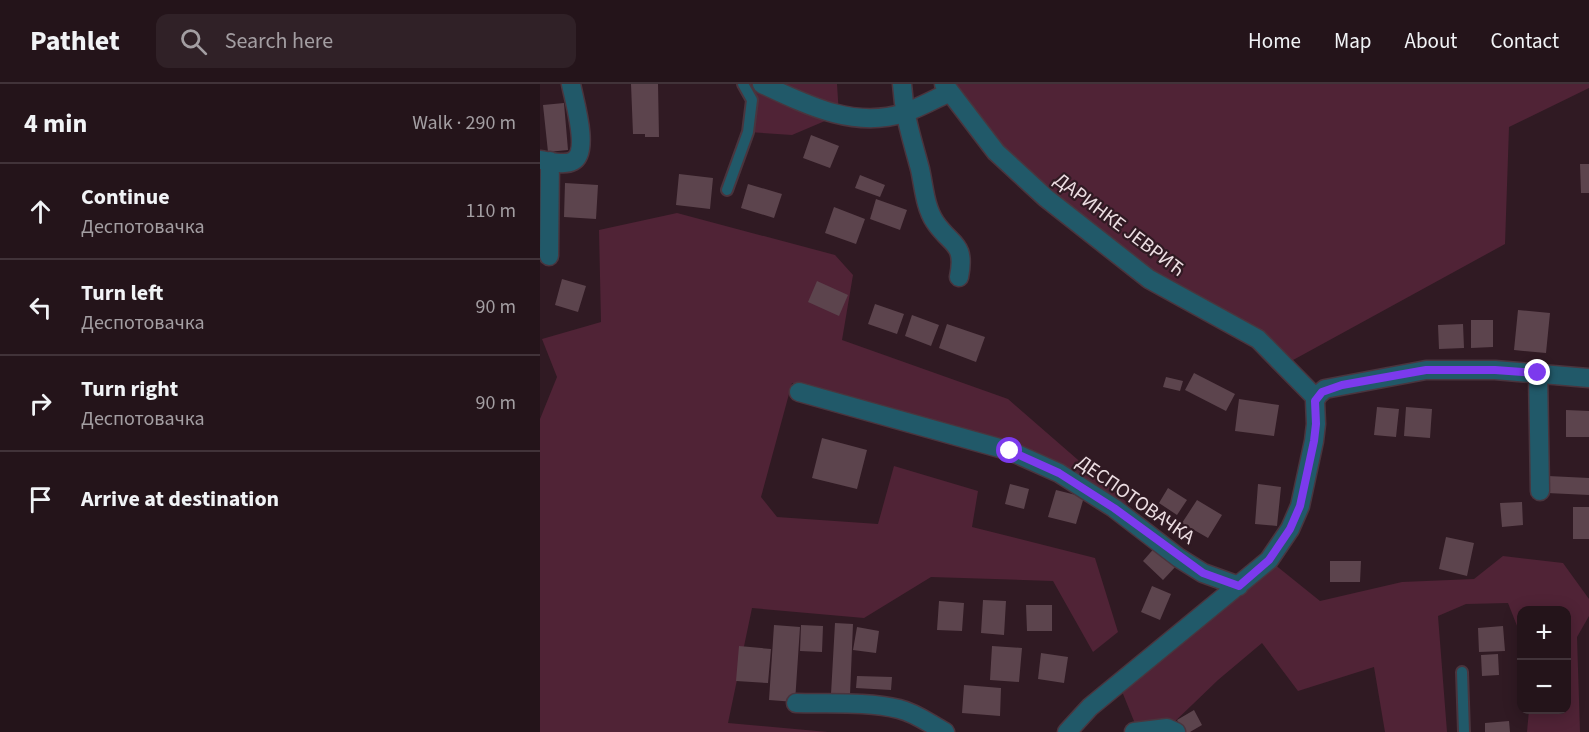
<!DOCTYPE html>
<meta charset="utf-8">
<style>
:root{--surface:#24141a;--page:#302127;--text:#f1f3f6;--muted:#a39ea2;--line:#413339}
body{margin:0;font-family:"Source Sans 3",sans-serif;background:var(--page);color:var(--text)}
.controls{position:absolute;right:18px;bottom:18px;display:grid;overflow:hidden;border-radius:12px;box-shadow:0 3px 15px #0003}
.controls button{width:54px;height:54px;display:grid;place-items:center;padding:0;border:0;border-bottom:2px solid var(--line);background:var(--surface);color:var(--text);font:30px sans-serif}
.stop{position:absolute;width:18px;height:18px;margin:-14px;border:4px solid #7c3aed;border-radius:50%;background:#fff}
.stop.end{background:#7c3aed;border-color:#fff;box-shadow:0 2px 6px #0008}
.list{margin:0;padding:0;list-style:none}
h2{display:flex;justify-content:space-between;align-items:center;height:78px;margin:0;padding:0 24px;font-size:26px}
h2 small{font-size:20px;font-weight:400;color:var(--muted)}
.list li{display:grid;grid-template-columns:39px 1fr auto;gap:18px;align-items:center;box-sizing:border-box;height:96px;padding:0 24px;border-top:2px solid var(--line)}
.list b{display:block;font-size:22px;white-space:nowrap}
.list p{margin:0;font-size:20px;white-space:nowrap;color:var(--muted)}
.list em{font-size:20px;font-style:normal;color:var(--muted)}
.icon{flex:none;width:33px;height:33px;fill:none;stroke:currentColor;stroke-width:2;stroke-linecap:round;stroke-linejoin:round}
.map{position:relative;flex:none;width:1049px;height:648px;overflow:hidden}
header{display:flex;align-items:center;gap:36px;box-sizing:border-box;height:84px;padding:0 30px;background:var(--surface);border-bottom:2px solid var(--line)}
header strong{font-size:28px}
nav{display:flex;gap:33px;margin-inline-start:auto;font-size:21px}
.search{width:420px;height:54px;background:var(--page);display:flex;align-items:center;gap:15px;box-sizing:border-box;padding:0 21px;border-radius:12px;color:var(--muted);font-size:22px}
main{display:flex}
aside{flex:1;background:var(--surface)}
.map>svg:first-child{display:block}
</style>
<header>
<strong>Pathlet</strong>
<div class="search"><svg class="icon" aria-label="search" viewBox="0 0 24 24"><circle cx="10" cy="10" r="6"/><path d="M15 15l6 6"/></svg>Search here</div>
<nav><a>Home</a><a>Map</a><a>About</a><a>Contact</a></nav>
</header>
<main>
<aside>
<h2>4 min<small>Walk · 290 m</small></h2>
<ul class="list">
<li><svg class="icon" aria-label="ahead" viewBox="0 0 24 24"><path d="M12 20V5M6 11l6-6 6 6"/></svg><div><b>Continue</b><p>Деспотовачка</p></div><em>110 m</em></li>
<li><svg class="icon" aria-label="left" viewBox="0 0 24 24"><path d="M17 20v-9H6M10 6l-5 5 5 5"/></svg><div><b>Turn left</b><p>Деспотовачка</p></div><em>90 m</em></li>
<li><svg class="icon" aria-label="right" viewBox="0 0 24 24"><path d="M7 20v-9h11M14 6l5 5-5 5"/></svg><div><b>Turn right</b><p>Деспотовачка</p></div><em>90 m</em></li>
<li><svg class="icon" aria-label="arrive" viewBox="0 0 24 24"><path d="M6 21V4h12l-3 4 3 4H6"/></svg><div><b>Arrive at destination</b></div></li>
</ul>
</aside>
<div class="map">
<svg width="1049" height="648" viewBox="0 0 1049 648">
<rect width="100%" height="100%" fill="#301a23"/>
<!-- green -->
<path fill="#502336" d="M203,0h94l2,31 -47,20 -44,-3 4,-32z
M404,0h645v4l-80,39 -4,117 -221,121 -51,-39 -187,-128z
M137,129l158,42 18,20 -11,65 166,59 123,107 -141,-57 -198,-66 -31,114 16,20 101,7 16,-58 84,25 -6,36 123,31 23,74 -25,20 -40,-71 -122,-4 -67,41 -112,-10 -24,115 100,9h-288v-313l17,-42 -15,-38 59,-17 -2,-92z
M963,472l60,7 26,36v17l-12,21 3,95h-53l2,-22h37v-100h-45v26l-13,-33 -42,1 -28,12 9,116h-62l-11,-65 -76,24 -36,-48 -44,37 -50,48 -30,3 -19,-47 150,-124 51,41 82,-19 72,-3z"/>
<!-- building -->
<path fill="#5c444d" d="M91,0h27l1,53h-14v-3h-12z
M24,19l4,47 -20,2 -5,-47z
M271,51l28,11 -9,22 -27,-10z
M1040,80h9v29h-8z
M139,90l34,4 -3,31 -34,-4z
M320,91l25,10 -5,12 -25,-9z
M25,99l33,2 -2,34 -32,-2z
M208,100l34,10 -8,24 -33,-10z
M336,115l31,11 -7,20 -30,-11z
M294,123l31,12 -9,25 -31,-11z
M22,195l24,7 -8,26 -23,-7z
M277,197l31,14 -9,21 -31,-14z
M335,220l29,10 -7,20 -29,-10z
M978,226l32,3 -4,40 -32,-3z
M372,231l27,10 -8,21 -26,-10z
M931,236h22v27l-22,1z
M407,240l38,13 -9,25 -37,-14z
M923,240l1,24 -25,1 -1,-24z
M654,289l41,21 -9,17 -41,-21z
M626,293l17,4 -3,10 -17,-4z
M699,315l40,6 -5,31 -39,-5z
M837,323l22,2 -3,28 -22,-2z
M866,323l26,2 -2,29 -26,-2z
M1026,326l23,1v26h-23z
M282,354l45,12 -10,39 -45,-11z
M1008,392l41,2v17l-42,-2z
M470,400l19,5 -5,20 -19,-5z
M718,400l23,3 -4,39 -22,-2z
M628,404l19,12 -10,15 -18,-12z
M516,406l28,7 -8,27 -28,-7z
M657,416l25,15 -14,23 -26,-15z
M982,418l1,23 -21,2 -2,-24z
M1033,423h16v32h-16z
M906,453l28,6 -7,33 -28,-7z
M617,461l21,19 -15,16 -20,-19z
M790,477h31l-1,21h-30z
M612,502l19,8 -11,26 -19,-8z
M443,516l23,1 -2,34 -23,-2z
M399,517l25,2 -2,28 -25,-1z
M486,521h26v26h-25z
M295,539l18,1 -3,71 -19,-1z
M234,541l26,2 -5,75 -26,-2z
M261,541l22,1 -1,26 -22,-1z
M963,542l2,25 -26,1 -1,-24z
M317,543l22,4 -3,22 -23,-3z
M199,562l32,3 -3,34 -32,-2z
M452,562l30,2 -3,34 -29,-2z
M501,569l27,4 -4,26 -26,-4z
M958,570l1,21 -17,1 -1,-21z
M317,592l35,1 -1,13 -35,-2z
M424,601l37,3 -1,28 -38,-3z
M654,626l8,15 -12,7h-6l-7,-12z
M969,637l1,11h-25v-9z"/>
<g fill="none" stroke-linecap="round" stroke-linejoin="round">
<!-- lane casing -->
<g stroke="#4a353e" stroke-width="14">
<path id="lane" d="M187,106l21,-58 4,-32 -9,-16
M922,588l2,60"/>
</g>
<!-- street casing -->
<g stroke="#4a353e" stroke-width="21">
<path id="street" d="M222,0c45,21 92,45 142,29 15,-5 31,-14 46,-21
M362,0c2,32 10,55 18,85 4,18 5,38 15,53 16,24 31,20 24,55
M404,0l52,68 50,46 103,81 109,60 58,59
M0,76c9,1 24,6 33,1 17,-9 1,-61 -2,-77
M9,172l1,-95
M998,289l2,118
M259,308l211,59 49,22 55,35 65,50 24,15 36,13
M256,619c32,1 72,-2 103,6 17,4 31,15 46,23
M527,648l23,-25 179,-147 21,-31 10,-23 14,-65 2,-17 -1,-23 3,-6 7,-6 101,-19h69l94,8
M594,648l33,-4 9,4"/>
</g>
<!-- lane -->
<use href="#lane" stroke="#215969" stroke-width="10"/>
<!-- street -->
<use href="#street" stroke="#215969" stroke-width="18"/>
</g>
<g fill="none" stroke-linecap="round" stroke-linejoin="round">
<!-- route -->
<path stroke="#7c3aed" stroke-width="8" d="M470,367l49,22 55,35 89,65 36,13 30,-26 21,-31 10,-23 14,-65 2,-17 -1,-23 7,-9 20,-7 84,-15h69l43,3"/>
</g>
<g text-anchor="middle" stroke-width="4.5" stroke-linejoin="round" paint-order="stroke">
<!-- street labels -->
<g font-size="20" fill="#ecdde2" stroke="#301a23">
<text transform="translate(580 140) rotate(37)" y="7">ДАРИНКЕ ЈЕВРИЋ</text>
<text transform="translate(596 415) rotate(35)" y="7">ДЕСПОТОВАЧКА</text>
</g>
</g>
</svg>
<div class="controls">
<button>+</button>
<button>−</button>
</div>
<div class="stop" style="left:470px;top:367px"></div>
<div class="stop end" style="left:998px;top:289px"></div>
</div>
</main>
